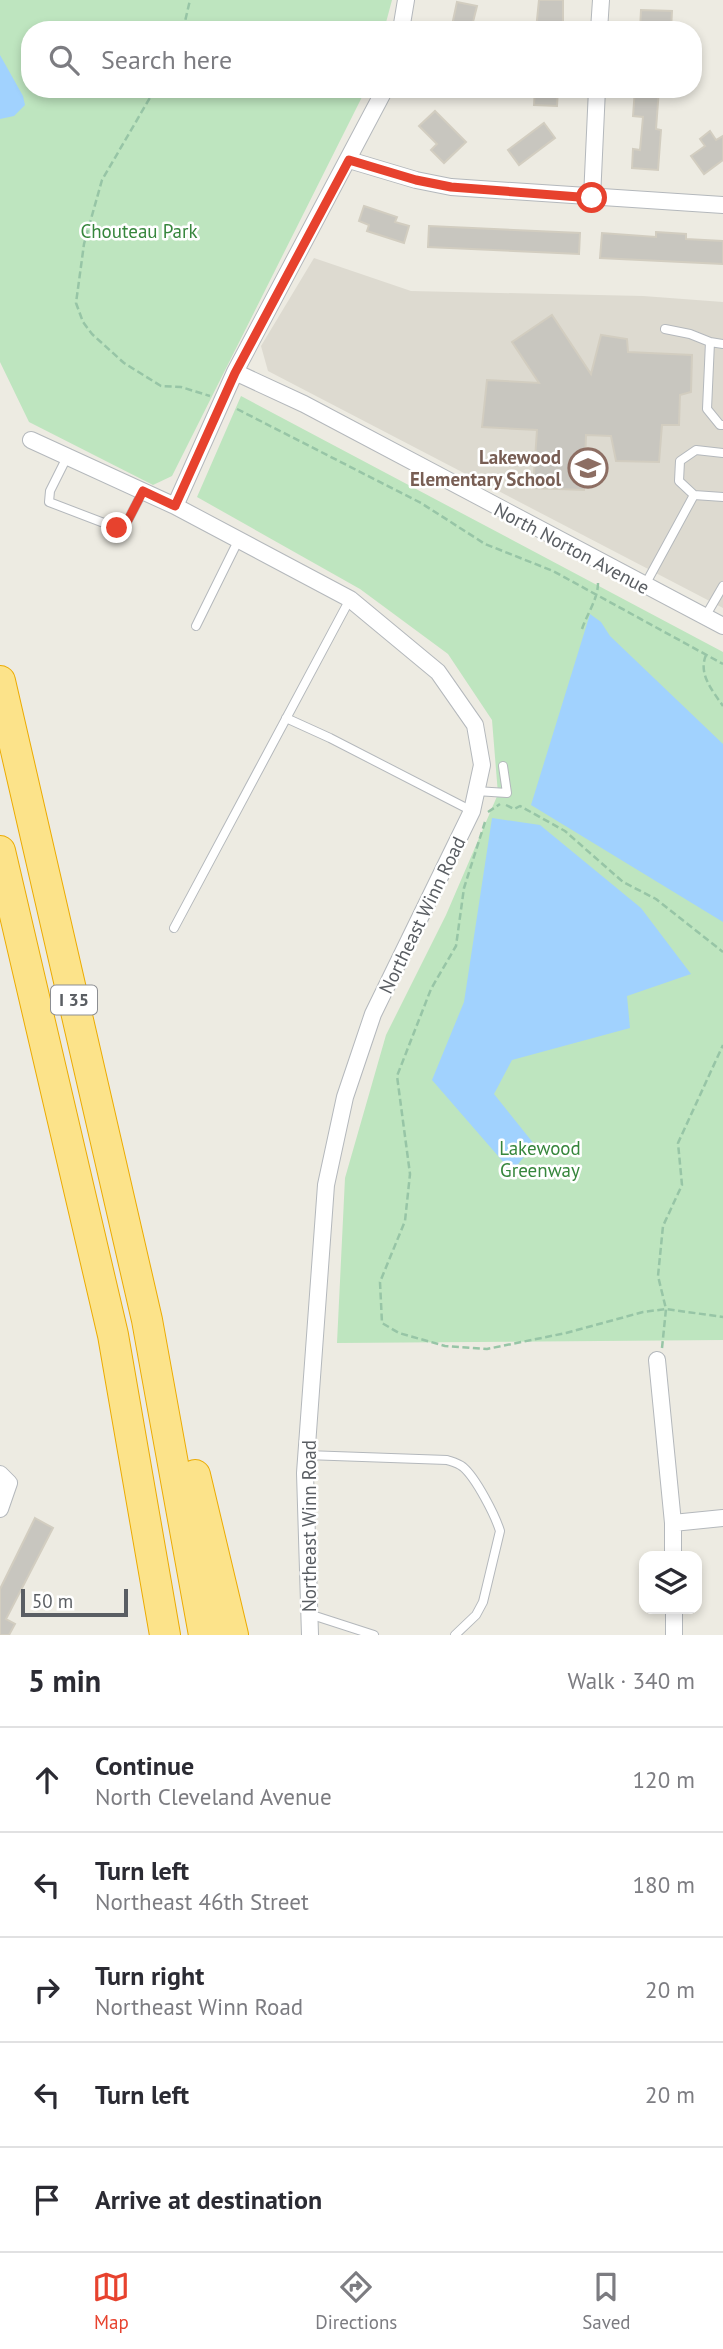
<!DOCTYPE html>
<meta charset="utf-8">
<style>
:root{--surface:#fff;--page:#f7f7f7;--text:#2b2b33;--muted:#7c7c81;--line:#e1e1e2;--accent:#e7422e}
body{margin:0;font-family:"PT Sans",sans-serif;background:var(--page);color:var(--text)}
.controls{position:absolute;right:21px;bottom:21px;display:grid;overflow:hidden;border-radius:14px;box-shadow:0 4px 10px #0003}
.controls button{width:63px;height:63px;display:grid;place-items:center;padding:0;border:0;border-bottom:2px solid var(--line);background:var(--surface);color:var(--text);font:35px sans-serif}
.scale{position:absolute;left:21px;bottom:18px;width:107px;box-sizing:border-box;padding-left:7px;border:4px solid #5a5e63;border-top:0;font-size:19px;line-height:24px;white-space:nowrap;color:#5a5e63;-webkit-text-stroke:5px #fff;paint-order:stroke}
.stop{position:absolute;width:21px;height:21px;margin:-16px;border:5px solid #e7422e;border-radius:50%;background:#fff}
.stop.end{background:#e7422e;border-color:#fff;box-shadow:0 2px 7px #0008}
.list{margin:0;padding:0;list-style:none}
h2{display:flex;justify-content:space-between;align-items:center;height:91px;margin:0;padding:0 28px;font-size:30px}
h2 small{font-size:23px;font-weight:400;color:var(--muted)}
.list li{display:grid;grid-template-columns:46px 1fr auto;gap:21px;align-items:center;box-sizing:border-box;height:105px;padding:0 28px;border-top:2px solid var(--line)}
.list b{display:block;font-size:26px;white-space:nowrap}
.list p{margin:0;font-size:23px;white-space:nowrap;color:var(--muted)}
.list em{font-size:23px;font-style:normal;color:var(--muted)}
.icon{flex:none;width:38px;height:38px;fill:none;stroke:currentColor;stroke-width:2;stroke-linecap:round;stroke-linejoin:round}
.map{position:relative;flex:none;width:723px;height:1635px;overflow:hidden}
.search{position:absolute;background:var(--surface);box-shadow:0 4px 10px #0003;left:21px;right:21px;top:21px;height:77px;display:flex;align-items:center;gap:18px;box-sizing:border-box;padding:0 24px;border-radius:28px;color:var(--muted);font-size:26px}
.sheet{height:616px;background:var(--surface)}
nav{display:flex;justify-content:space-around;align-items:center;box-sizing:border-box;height:98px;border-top:2px solid var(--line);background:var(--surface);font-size:19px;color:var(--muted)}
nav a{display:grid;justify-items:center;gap:4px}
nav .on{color:var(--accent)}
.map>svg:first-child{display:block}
</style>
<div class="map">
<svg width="723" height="1635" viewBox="0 0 723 1635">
<rect width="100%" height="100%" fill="#edebe2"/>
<!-- education -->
<path fill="#dddad0" d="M314,258l97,33 232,5 80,6v306l-455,-237 -7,-25z"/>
<!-- green -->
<path fill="#bee5bf" d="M0,0h392l-8,30h-354v59h336l-194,387 -19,9 -124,-63 -29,-60z
M241,396l482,256v688l-386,3 8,-165 41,-143 60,-120 52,-121 -6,-74 -44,-66 -88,-65 -163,-92z"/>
<!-- water -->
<path fill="#a1d2fe" d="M0,55l23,41 2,9 -11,11 -14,3z
M590,614l11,8 9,14 113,108v178l-192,-117z
M492,818l48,7 101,83 50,66 -64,22 3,32 -118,32 -18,34 40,50 -22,28 -80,-92 32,-78z"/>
<!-- building -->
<path fill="#c8c6bf" stroke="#d2cdc0" stroke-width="2" d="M539,0h24v30h-27z
M457,2l20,4 -6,24h-20z
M641,10l31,1 -1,19h-31z
M535,89h23l-1,17 -23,-1z
M635,89h24l-3,40 5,1 -3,40 -26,-2 1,-19 7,1 3,-33 -10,-1z
M435,111l31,31 -22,21 -13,-13 6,-6 -18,-18z
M544,123l11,15 -36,27 -11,-15z
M710,131l6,9 7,-4v24l-19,14 -13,-18 14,-10 -5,-7z
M364,206l33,11 -2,5 14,4 -5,17 -37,-12 2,-6 -10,-4z
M429,226l151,7 -1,21 -151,-7z
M656,232l30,2v5l37,2v23l-123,-6 2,-25 54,4z
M552,315l39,59 10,-39 26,4 1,13 64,3 -1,37 -11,3 -1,30h-17l-3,37 -43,-1 -5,-25 -25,-1 -2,55 -51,-2 4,-58 -55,-3 5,-47 52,3 -27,-41z
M35,1518l18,10 -47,91 9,5 -6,11h-9v-46z"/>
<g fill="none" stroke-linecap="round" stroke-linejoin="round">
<!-- lane casing -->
<g stroke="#b4b8bc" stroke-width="10">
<path id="lane" d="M665,329l25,5 20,8 13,2
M710,342l-3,67 13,16h3
M723,453l-27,-3 -16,11 -1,20 15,14 29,2
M67,457l-17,34 -1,11 68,26 9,-4 17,-33
M645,585l49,-90
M705,617l18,-31
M196,626l43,-87
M286,718l44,20 142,73
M476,791l31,2 -4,-27
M174,928l176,-329
M306,1455l141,5c6,2 11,3 16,7 13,11 32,48 37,64l-17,71 -7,13 -21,20
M309,1614l65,21"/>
</g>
<!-- street casing -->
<g stroke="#b4b8bc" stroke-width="18">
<path id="street" d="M401,30l5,-30
M599,30l2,-30
M349,160l67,20 35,7 272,18
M592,198l5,-109
M235,372l69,32 419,222
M31,440l144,66 175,93 88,73 37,53 7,40 -10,46 -99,203 -28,83 -19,88 -21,288 5,162
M175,506l60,-134 150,-283
M657,1360l16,163v33
M0,1474l9,9 -9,26
M673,1523l50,-5
M674,1609v26"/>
</g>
<!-- highway casing -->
<g stroke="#ecab02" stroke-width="32">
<path id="highway" d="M0,681l147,639 57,315
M0,851l113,484 52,300
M195,1475l38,160"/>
</g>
<!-- path -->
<path stroke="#97c5a6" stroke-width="2.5" stroke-dasharray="7 3.5" stroke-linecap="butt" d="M183,30l7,-30
M155,89l-53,91 -18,64 -8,59 7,19 9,12 32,29 37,23 20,1 29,9
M237,409l184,94 64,41 68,27 170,93
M582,629c5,-15 16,-30 16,-46
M706,655c-8,19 6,35 17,51
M506,805l8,4 6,-3 45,25 58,51 33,17 67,53
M488,812l12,-8
M485,822l-21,66 -8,58 -25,43 -34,87 13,98 -5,47 -25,61 2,41 17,10 46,13 42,3 79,-16 77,-21 23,-3 57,8
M662,1348l4,-39 -8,-33 5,-50 19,-41 -4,-42 45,-98"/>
<!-- lane -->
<use href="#lane" stroke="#fff" stroke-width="8"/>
<!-- street -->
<use href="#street" stroke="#fff" stroke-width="16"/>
<!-- highway -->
<use href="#highway" stroke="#fce38a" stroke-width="30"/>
</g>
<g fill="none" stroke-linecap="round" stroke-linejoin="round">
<!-- route -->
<path stroke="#e7422e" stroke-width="9" d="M117,528l9,-4 17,-33 32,15 60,-133 114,-213 67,20 35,7 141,11"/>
</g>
<!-- icons -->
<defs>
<g id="school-ring" transform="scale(2.0125)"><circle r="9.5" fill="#fff" stroke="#8d6e63" stroke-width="1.5"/><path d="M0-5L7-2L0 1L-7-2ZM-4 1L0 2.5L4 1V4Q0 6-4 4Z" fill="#8d6e63"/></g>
</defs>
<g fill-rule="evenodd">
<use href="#school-ring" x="588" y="468"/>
</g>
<g text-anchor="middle" stroke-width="5" stroke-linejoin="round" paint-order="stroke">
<!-- shield labels -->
<rect fill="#fff" stroke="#8c8e92" stroke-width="2" x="51" y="985.5" width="46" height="29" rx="5"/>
<g font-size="18" font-weight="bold" fill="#5a5e63">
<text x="74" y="1006">I 35</text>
</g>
<!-- park labels -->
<g font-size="19" fill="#36863c" stroke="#fff">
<text x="139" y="238">Chouteau Park</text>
<text x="540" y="1155">Lakewood<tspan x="540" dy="22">Greenway</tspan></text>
</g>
<!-- education labels -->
<g font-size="19" font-weight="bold" fill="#785e54" stroke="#fff" text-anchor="end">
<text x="561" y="464">Lakewood<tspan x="561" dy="22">Elementary School</tspan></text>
</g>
<!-- street labels -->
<g font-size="19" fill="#5a5e63" stroke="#fff">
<text transform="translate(572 548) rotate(28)" y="7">North Norton Avenue</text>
<text transform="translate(422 915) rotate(-64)" y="7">Northeast Winn Road</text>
<text transform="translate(309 1526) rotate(-90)" y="7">Northeast Winn Road</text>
</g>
</g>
</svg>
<div class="controls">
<button><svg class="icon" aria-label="layers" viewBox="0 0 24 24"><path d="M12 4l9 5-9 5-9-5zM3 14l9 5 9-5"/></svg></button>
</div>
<div class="scale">50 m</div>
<div class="stop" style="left:592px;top:198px"></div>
<div class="stop end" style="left:117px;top:528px"></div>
<div class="search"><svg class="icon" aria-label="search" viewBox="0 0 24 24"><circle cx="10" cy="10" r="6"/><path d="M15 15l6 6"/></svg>Search here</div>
</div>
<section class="sheet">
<h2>5 min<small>Walk · 340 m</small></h2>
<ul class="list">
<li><svg class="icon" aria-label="ahead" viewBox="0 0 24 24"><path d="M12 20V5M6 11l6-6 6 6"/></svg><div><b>Continue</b><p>North Cleveland Avenue</p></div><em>120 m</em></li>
<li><svg class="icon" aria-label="left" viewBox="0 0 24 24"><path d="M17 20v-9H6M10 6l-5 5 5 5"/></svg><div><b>Turn left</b><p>Northeast 46th Street</p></div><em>180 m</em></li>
<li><svg class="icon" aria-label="right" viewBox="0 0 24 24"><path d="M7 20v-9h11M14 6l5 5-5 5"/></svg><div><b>Turn right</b><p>Northeast Winn Road</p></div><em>20 m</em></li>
<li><svg class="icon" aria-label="left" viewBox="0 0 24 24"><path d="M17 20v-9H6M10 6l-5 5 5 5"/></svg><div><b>Turn left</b></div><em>20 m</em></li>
<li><svg class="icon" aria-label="arrive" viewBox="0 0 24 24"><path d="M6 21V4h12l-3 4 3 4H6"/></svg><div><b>Arrive at destination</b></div></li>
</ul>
</section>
<nav>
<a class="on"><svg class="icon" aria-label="map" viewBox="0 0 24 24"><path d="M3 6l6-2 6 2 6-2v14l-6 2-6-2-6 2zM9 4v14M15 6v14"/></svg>Map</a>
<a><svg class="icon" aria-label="directions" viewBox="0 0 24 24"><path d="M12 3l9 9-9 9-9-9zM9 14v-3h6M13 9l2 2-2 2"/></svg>Directions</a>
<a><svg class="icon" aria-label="saved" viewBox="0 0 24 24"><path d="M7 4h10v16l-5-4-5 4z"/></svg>Saved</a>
</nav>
